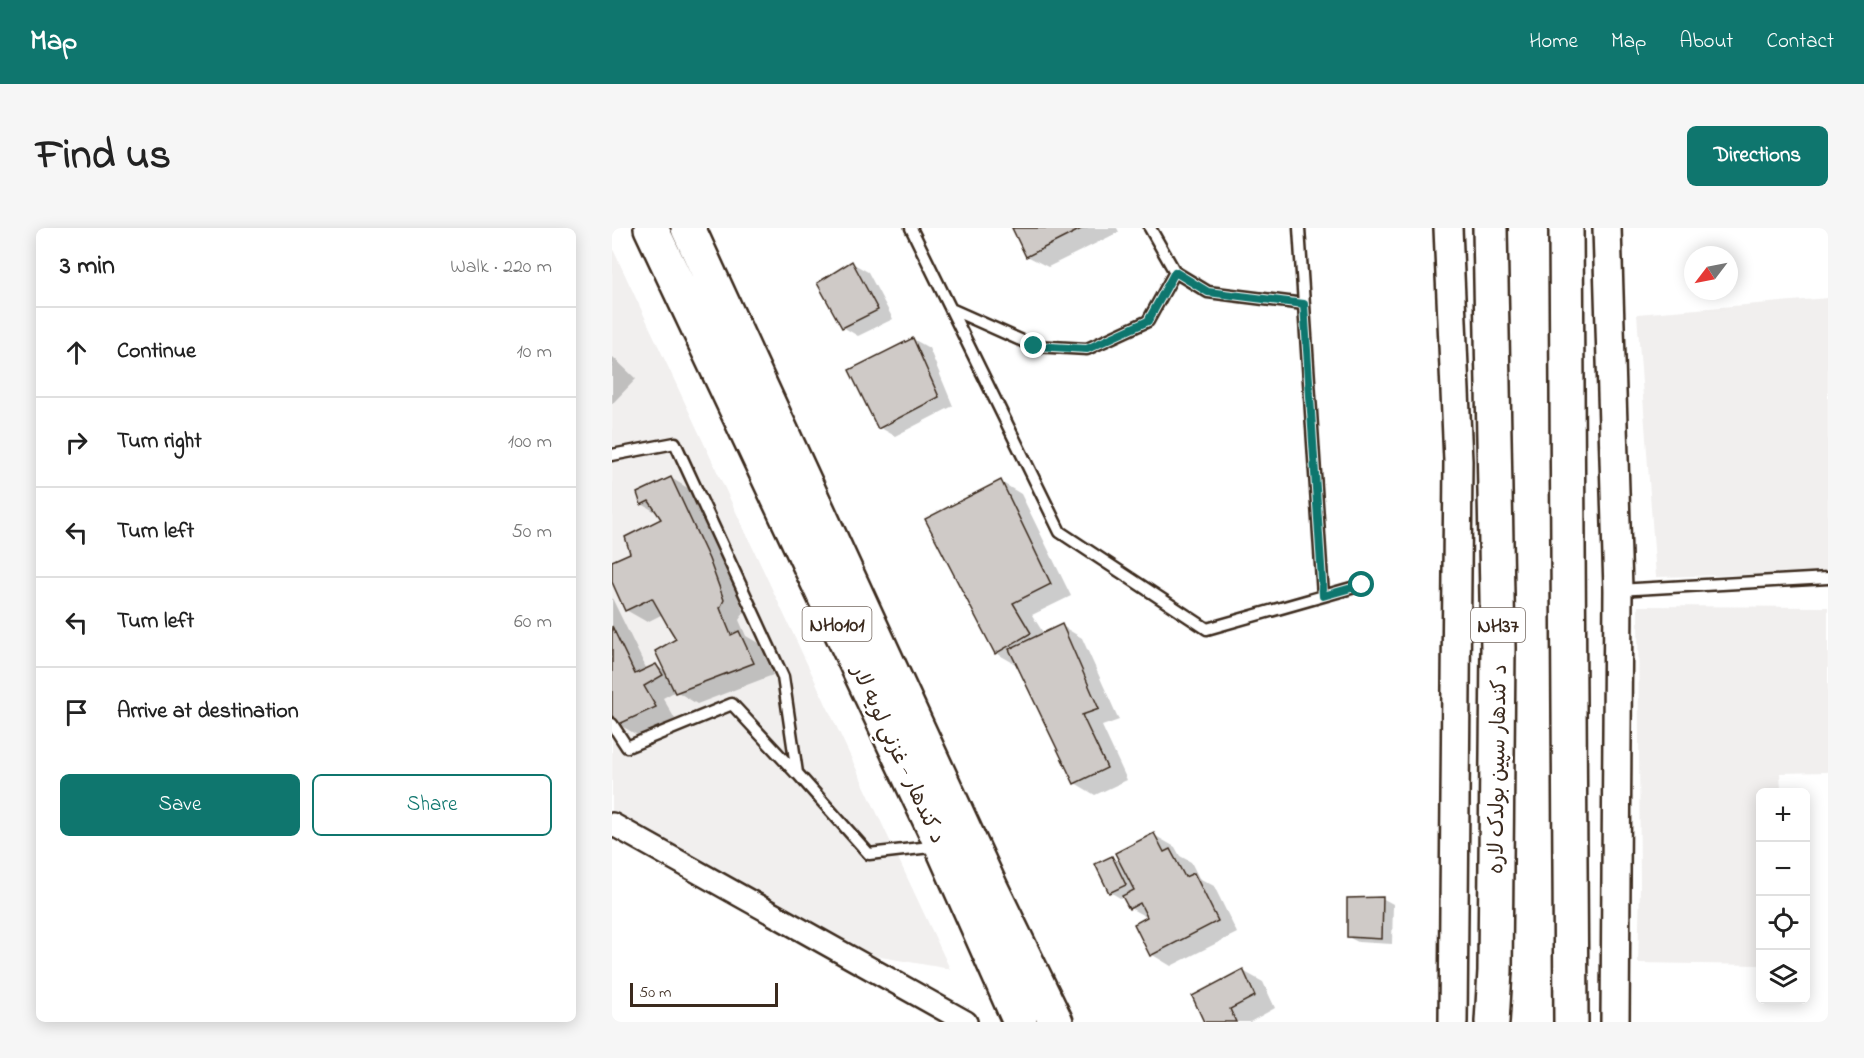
<!DOCTYPE html>
<meta charset="utf-8">
<style>
:root{--surface:#fff;--page:#f6f6f6;--text:#222;--muted:#767676;--line:#e0e0e0;--accent:#0f766e}
body{margin:0;font-family:"Indie Flower","Playpen Sans Arabic",sans-serif;background:var(--page);color:var(--text)}
.controls{position:absolute;right:18px;bottom:18px;display:grid;overflow:hidden;border-radius:9px;box-shadow:0 3px 15px #0003}
.controls button{width:54px;height:54px;display:grid;place-items:center;padding:0;border:0;border-bottom:2px solid var(--line);background:var(--surface);color:var(--text);font:30px sans-serif}
.compass{position:absolute;left:1072px;top:18px;width:54px;height:54px;border-radius:50%;background:var(--surface);box-shadow:0 3px 15px #0003;rotate:238deg}
.scale{position:absolute;left:18px;bottom:15px;width:148px;box-sizing:border-box;padding-left:6px;border:3px solid #3b2a1e;border-top:0;font-size:16px;line-height:21px;white-space:nowrap;color:#3b2a1e;-webkit-text-stroke:4px #fff;paint-order:stroke}
.stop{position:absolute;width:18px;height:18px;margin:-14px;border:4px solid #0f766e;border-radius:50%;background:#fff}
.stop.end{background:#0f766e;border-color:#fff;box-shadow:0 2px 6px #0008}
.list{margin:0;padding:0;list-style:none}
h2{display:flex;justify-content:space-between;align-items:center;height:78px;margin:0;padding:0 24px;font-size:26px}
h2 small{font-size:20px;font-weight:400;color:var(--muted)}
.list li{display:grid;grid-template-columns:39px 1fr auto;gap:18px;align-items:center;box-sizing:border-box;height:90px;padding:0 24px;border-top:2px solid var(--line)}
.list b{display:block;font-size:22px;white-space:nowrap}
.list em{font-size:20px;font-style:normal;color:var(--muted)}
.actions{display:flex;gap:12px;padding:18px 24px}
.actions a{flex:1;padding:14px 0;border:2px solid var(--accent);border-radius:9px;text-align:center;font-size:21px;color:var(--accent)}
.actions .main{background:var(--accent);color:#fff}
.icon{flex:none;width:33px;height:33px;fill:none;stroke:currentColor;stroke-width:2;stroke-linecap:round;stroke-linejoin:round}
.map{position:relative;flex:none;width:1216px;height:794px;overflow:hidden;border-radius:9px}
header{display:flex;align-items:center;gap:36px;box-sizing:border-box;height:84px;padding:0 30px;background:var(--accent);color:#fff}
header strong{font-size:28px}
nav{display:flex;gap:33px;margin-inline-start:auto;font-size:21px}
.intro{display:flex;align-items:center;justify-content:space-between;box-sizing:border-box;height:144px;padding:0 36px}
h1{margin:0;font-size:42px}
.button{padding:15px 27px;border-radius:9px;background:var(--accent);color:#fff;font-size:21px;font-weight:700}
main{display:flex;gap:36px;padding:0 36px}
aside{flex:1;background:var(--surface);border-radius:9px;box-shadow:0 3px 15px #0003}
.map>svg:first-child{display:block}
</style>
<header>
<strong>Map</strong>
<nav><a>Home</a><a>Map</a><a>About</a><a>Contact</a></nav>
</header>
<div class="intro"><h1>Find us</h1><a class="button">Directions</a></div>
<main>
<aside>
<h2>3 min<small>Walk · 220 m</small></h2>
<ul class="list">
<li><svg class="icon" aria-label="ahead" viewBox="0 0 24 24"><path d="M12 20V5M6 11l6-6 6 6"/></svg><div><b>Continue</b></div><em>10 m</em></li>
<li><svg class="icon" aria-label="right" viewBox="0 0 24 24"><path d="M7 20v-9h11M14 6l5 5-5 5"/></svg><div><b>Turn right</b></div><em>100 m</em></li>
<li><svg class="icon" aria-label="left" viewBox="0 0 24 24"><path d="M17 20v-9H6M10 6l-5 5 5 5"/></svg><div><b>Turn left</b></div><em>50 m</em></li>
<li><svg class="icon" aria-label="left" viewBox="0 0 24 24"><path d="M17 20v-9H6M10 6l-5 5 5 5"/></svg><div><b>Turn left</b></div><em>60 m</em></li>
<li><svg class="icon" aria-label="arrive" viewBox="0 0 24 24"><path d="M6 21V4h12l-3 4 3 4H6"/></svg><div><b>Arrive at destination</b></div></li>
</ul>
<div class="actions"><a class="main">Save</a><a>Share</a></div>
</aside>
<div class="map">
<svg width="1216" height="794" viewBox="0 0 1216 794">
<rect width="100%" height="100%" fill="#fff"/>
<filter id="ink" filterUnits="userSpaceOnUse"><feTurbulence type="fractalNoise" baseFrequency=".0167" numOctaves="2"/><feDisplacementMap in="SourceGraphic" scale="12" xChannelSelector="R" yChannelSelector="G"/><feConvolveMatrix kernelMatrix="1 2 1 2 8 2 1 2 1" color-interpolation-filters="sRGB"/></filter>
<g filter="url(#ink)">
<!-- built -->
<path fill="#f1efee" d="M0,19l338,722 -92,-16 -246,-141z
M1216,70v274l-172,5 -19,-263z
M1026,378l190,1v165l-48,1 1,19h-21v173l-122,-2 2,-77z"/>
<!-- shadow -->
<path fill="#0003" d="M401,0h104l2,4 -71,35 -21,-11z
M240,35l16,9 25,47 -35,17 -15,-9z
M301,111l16,9 24,58 -58,30 -16,-9z
M0,128l24,23 -24,25z
M59,250l20,12 38,82 15,41 -5,7 7,16 14,8 13,31 -76,29 -21,-13 -13,7 12,21 -36,17 -21,-12 -6,-12v-114l35,72 9,-4 11,6 11,-32 -15,-26 -16,8 -21,-12 -14,-31v-16l20,-9 31,-35 -4,-5 -17,-10z
M389,254l20,12 50,102 -39,19 12,19 18,-8 20,12 37,82 -17,6 25,54 -32,15 -20,-12 -58,-118 -21,-12z
M542,607l21,12 5,9 11,6 8,16 15,8 23,47 -66,33 -20,-12 -3,-36 -18,-10 -6,-12 -4,2 -10,-6 2,-34 10,5z
M770,670l11,6 -1,40 -34,-2 -10,-5z
M631,743l20,11 12,26 -25,14h-44z"/>
<!-- building -->
<path fill="#cfcac7" stroke="#3b2a1e" stroke-width="1.5" d="M400,0h71l-57,29z
M240,33l26,49 -36,18 -25,-45z
M301,110l26,59 -61,32 -29,-59z
M59,249l38,82 15,41 -4,8 11,27 8,-4 15,32 -79,30 -20,-42 21,-12 -8,-13 -16,-28 -27,13 -13,-29v-21l18,-8 -5,-16 36,-18 -12,-18 -8,4 -4,-12z
M389,252l50,104 -38,19 18,30 -36,21 -70,-135z
M450,396l37,85 -17,6 25,53 -33,16 -65,-135z
M0,398l23,48 21,-10 7,11 -19,11 12,21 -39,18 -5,-10z
M542,605l10,19 6,-3 15,28 9,-4 24,48 -68,35 -16,-32 13,-7 -7,-14 -11,6 -7,-13 12,-6 -19,-37z
M500,628l14,29 -17,8 -14,-29z
M771,669l-1,42 -35,-2v-39z
M631,741l12,27 -25,13 6,13h-32l-12,-26z"/>
<g fill="none" stroke-linecap="round" stroke-linejoin="round">
<!-- service casing -->
<g stroke="#3b2a1e" stroke-width="15">
<path id="service" d="M299,0l149,304 147,97 155,-44
M538,0l25,44 33,20 96,12
M687,0l24,368
M339,81l83,37 53,3 61,-28 27,-49
M0,227l63,-12 108,234 14,96 72,81 70,-8
M1006,362l210,-12
M0,496l15,23 105,-43 64,69"/>
</g>
<!-- minor casing -->
<g stroke="#3b2a1e" stroke-width="26">
<path id="minor" d="M0,596l354,198"/>
</g>
<!-- tertiary casing -->
<g stroke="#3b2a1e" stroke-width="32">
<path id="tertiary" d="M836,0l10,233 -5,561
M995,0l11,362 -3,432"/>
</g>
<!-- trunk casing -->
<g stroke="#3b2a1e" stroke-width="38">
<path id="trunk" d="M39,0l291,618 78,176
M76,0l303,660 65,134
M878,0l8,420 -3,323 -3,51
M954,0l5,794"/>
</g>
<!-- service -->
<use href="#service" stroke="#fff" stroke-width="10"/>
<!-- minor -->
<use href="#minor" stroke="#fff" stroke-width="21"/>
<!-- tertiary -->
<use href="#tertiary" stroke="#fff" stroke-width="27"/>
<!-- trunk -->
<use href="#trunk" stroke="#fff" stroke-width="33"/>
</g>
</g>
<g fill="none" stroke-linecap="round" stroke-linejoin="round" filter="url(#ink)">
<!-- route -->
<path stroke="#0f766e" stroke-width="8" d="M422,118l53,3 61,-28 27,-49 33,20 96,12 19,292 39,-11"/>
</g>
<g text-anchor="middle" stroke-width="5" stroke-linejoin="round" paint-order="stroke">
<!-- shield labels -->
<g fill="#fff" stroke="#766a62" stroke-width="1.5">
<rect x="190.5" y="379" width="69" height="34" rx="4.5"/>
<rect x="859" y="380" width="54" height="34" rx="4.5"/>
</g>
<g font-size="20" font-weight="bold" fill="#3b2a1e">
<text x="225" y="403">NH0101</text>
<text x="886" y="404">NH37</text>
</g>
<!-- street labels -->
<g font-size="21" fill="#3b2a1e" stroke="#fff">
<text transform="translate(287 526) rotate(65)" y="7">د کندهار - غزني لويه لار</text>
<text transform="translate(885 541) rotate(-89)" y="7">د کندهار سپین بولدک لاره</text>
</g>
</g>
</svg>
<div class="controls">
<button>+</button>
<button>−</button>
<button><svg class="icon" aria-label="locate" viewBox="0 0 24 24"><circle cx="12" cy="12" r="6"/><path d="M12 2v4M12 18v4M2 12h4M18 12h4"/></svg></button>
<button><svg class="icon" aria-label="layers" viewBox="0 0 24 24"><path d="M12 4l9 5-9 5-9-5zM3 14l9 5 9-5"/></svg></button>
</div>
<svg class="compass" viewBox="-18 -18 36 36"><path d="M0-13l5 13h-10z" fill="#e53935"/><path d="M0 13l5-13h-10z" fill="#767676"/></svg>
<div class="scale">50 m</div>
<div class="stop" style="left:750px;top:357px"></div>
<div class="stop end" style="left:422px;top:118px"></div>
</div>
</main>
